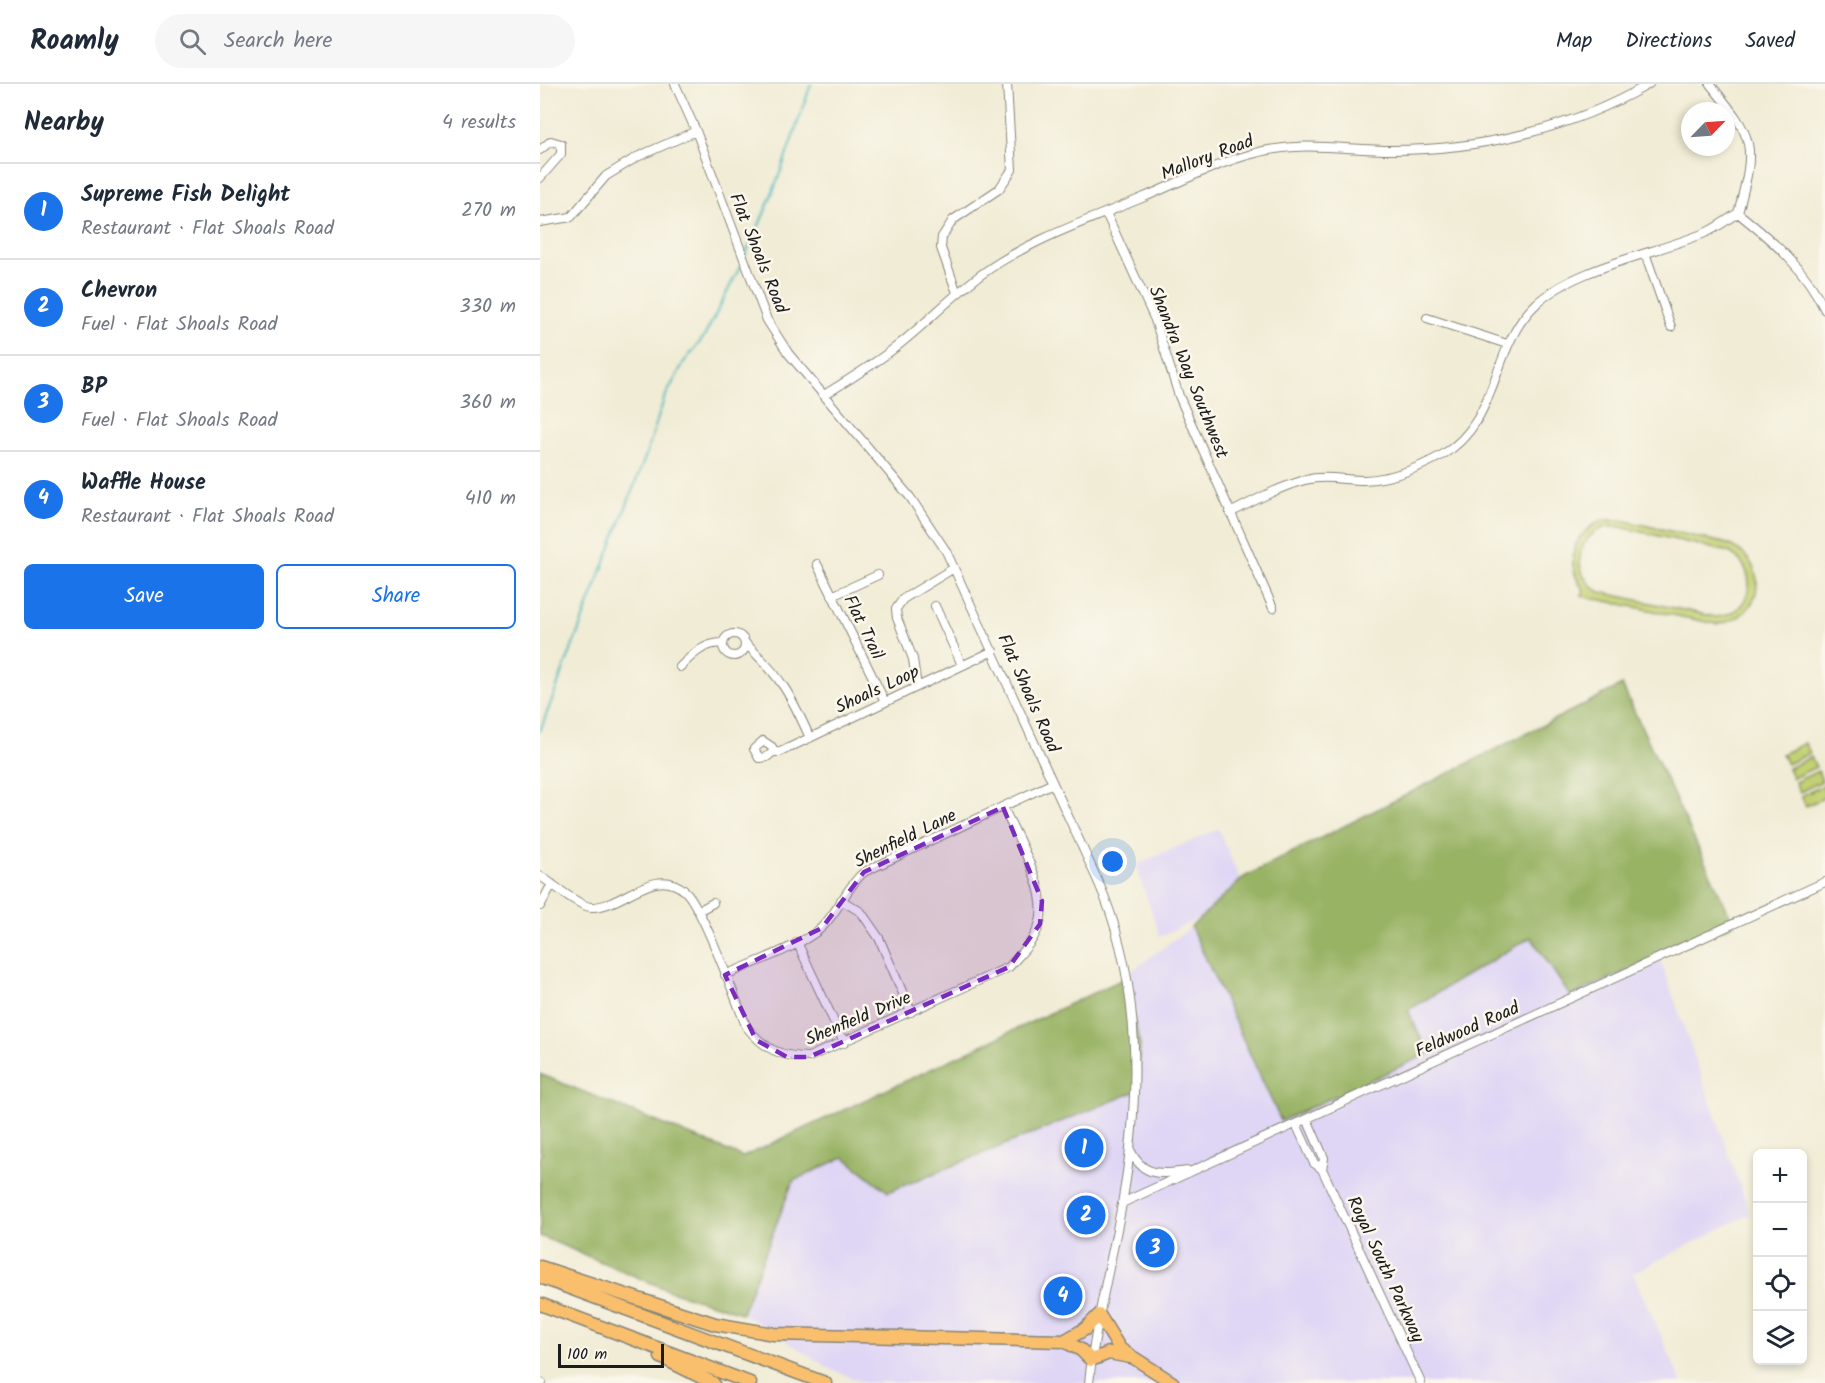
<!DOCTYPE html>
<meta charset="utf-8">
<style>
:root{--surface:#fff;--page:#f6f6f7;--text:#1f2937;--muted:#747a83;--line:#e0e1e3;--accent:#1a73e8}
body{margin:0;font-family:Kalam,sans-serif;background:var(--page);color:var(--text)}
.controls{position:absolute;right:18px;bottom:18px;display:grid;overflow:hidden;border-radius:9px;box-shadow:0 3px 9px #0003}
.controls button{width:54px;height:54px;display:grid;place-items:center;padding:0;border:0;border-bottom:2px solid var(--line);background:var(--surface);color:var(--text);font:30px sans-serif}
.compass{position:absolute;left:1141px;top:18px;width:54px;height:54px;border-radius:50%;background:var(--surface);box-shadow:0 3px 9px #0003;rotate:65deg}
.scale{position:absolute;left:18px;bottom:15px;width:106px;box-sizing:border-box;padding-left:6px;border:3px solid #1c1c1c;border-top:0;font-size:16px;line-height:21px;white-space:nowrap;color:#1c1c1c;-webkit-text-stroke:4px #fbf7ec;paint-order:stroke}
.you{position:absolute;left:573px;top:778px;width:21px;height:21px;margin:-15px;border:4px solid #fff;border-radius:50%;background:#1a73e8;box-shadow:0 0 0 9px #1a73e833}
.badge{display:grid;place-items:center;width:39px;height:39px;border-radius:50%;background:var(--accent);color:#fff;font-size:20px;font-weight:700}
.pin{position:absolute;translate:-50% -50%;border:3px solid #fff;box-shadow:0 2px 6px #0006}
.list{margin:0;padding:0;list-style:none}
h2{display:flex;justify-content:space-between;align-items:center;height:78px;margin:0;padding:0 24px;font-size:26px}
h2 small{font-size:20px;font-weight:400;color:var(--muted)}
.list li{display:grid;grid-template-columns:39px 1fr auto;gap:18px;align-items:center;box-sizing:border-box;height:96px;padding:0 24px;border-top:2px solid var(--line)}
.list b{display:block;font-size:22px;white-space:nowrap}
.list p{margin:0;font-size:20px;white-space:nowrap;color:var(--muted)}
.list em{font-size:20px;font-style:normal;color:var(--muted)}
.actions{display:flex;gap:12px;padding:18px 24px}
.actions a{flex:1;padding:14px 0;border:2px solid var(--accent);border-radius:9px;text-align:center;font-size:21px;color:var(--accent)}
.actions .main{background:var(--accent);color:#fff}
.icon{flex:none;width:33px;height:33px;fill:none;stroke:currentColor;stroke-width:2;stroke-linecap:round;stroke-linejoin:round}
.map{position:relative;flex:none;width:1285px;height:1299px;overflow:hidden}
header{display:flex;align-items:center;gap:36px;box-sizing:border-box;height:84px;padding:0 30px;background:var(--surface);border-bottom:2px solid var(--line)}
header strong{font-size:28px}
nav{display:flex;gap:33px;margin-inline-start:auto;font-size:21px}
.search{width:420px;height:54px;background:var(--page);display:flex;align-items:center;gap:15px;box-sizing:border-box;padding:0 21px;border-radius:33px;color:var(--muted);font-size:22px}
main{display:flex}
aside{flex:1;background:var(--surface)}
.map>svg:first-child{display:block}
</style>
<header>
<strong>Roamly</strong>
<div class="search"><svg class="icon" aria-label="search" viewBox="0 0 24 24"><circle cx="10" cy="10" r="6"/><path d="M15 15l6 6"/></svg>Search here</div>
<nav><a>Map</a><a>Directions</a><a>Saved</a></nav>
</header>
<main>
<aside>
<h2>Nearby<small>4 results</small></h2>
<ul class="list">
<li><span class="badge">1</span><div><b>Supreme Fish Delight</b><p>Restaurant · Flat Shoals Road</p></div><em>270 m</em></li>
<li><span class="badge">2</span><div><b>Chevron</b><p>Fuel · Flat Shoals Road</p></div><em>330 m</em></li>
<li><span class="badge">3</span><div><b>BP</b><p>Fuel · Flat Shoals Road</p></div><em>360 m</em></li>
<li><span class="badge">4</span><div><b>Waffle House</b><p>Restaurant · Flat Shoals Road</p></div><em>410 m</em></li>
</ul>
<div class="actions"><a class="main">Save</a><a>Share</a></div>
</aside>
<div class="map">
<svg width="1285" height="1299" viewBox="0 0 1285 1299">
<rect width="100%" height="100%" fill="#fbf7ec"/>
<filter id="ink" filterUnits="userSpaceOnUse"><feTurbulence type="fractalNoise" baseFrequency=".0167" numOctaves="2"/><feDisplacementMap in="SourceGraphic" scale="12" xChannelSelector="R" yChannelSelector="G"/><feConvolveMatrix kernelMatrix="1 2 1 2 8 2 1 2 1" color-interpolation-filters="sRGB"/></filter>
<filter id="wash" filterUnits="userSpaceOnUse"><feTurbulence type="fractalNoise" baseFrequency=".008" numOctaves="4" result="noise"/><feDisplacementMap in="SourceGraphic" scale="24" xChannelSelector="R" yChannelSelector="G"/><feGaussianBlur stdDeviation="1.35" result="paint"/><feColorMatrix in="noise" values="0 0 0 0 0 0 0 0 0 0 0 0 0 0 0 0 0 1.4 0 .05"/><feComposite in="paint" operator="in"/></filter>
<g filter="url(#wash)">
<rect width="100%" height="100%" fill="#f1ecd5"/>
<!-- built -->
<path fill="#dfd5f5" d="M678,745l63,142 -52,25 -32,-77 -37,18 -24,-72z
M651,843l90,194 147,-67 -20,-44 123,-74 129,23 90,255 -117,59 49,110h-818l-34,-14 -88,-56 51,-132 51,-24 296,-113 -18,-66z"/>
<!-- green -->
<path fill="#c2d173" stroke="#6f7648" stroke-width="1.5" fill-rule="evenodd" d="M1065,436h16l103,23c48,15 42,77 -8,81l-134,-28 2,-6c-21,-26 -11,-60 21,-70zM1066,443h14l109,25c32,18 24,62 -13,65l-116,-25c-29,-16 -26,-55 6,-65z
M1265,659l5,10 -23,11 -5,-10z
M1271,673l5,10 -23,11 -5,-10z
M1278,687l4,10 -22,11 -5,-10z
M1284,701l1,12 -19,9 -5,-10z"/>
<!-- forest -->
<path fill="#99b365" stroke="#5a6840" stroke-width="1.5" d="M1082,601l112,239 -164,72 -39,-59 -123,73 20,44 -147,67 -90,-194 53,-50z
M583,895l17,65 -3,47 -249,101 -44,-35 -51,24 -51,132 -72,-22 -130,-55v-81l3,-2 -3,-2v-77l203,83z"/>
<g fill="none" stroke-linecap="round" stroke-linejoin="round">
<!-- stream -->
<path stroke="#47b6be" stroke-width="2" d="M205,171c28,-56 46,-113 66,-171
M0,647l106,-276 18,-56 20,-37 20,-25 38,-74"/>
</g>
</g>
<g filter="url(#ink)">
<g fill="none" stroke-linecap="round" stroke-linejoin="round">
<!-- minor casing -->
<g stroke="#868478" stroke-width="10">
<path id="minor" d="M135,0l21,47 71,189 21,33 122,144 36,54 151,328c46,102 44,217 25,325 -11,60 -27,119 -33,179
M0,66l11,-9 10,3v10l-21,24
M566,129l49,107 24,76 94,212
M1198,129c36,29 67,55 87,97
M0,138l31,-5 35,-41 31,-19 59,-26
M1105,169l26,74
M417,209l-16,-45 1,-11 11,-17 46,-31 13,-19 -5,-86
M887,234l80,26
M284,311c23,-14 46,-28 68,-45 32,-24 58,-53 90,-76 47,-34 107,-54 160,-76 36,-15 72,-34 110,-44 47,-14 92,-4 140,-4 88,0 180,-21 257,-66
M690,429c24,-12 49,-26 75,-33 20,-5 40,0 59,0 27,-1 55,-12 78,-25 58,-33 48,-108 94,-151 41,-38 120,-50 171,-72 11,-5 21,-13 31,-19 18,-69 18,-73 -28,-129
M277,480l68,138
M292,512l46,-21
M395,522l27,59
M183 561a11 11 0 1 1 22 0a11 11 0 1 1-22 0Z
M205,559c36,34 45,50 65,95
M140,583c13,-13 24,-24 43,-24
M377,603l-4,-28 -16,-41 -1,-9 7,-10 51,-31
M233,668l-6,5 -8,1 -5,-9 9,-8 9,6 1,5h7l213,-101
M0,792c12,7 38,30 51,31 32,1 63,-43 94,-16 17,15 51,109 61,135 18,23 34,31 63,31l200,-90c11,-13 25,-25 30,-42 12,-32 -22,-87 -36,-118
M301,816l20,12 18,26 32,74
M0,822l12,-22
M158,827l15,-8
M257,858l47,101
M185,891c25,-11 79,-30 97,-48 17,-16 24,-40 42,-55l189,-89
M767,1035l17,39 -2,11
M756,1040l18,39 8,6 99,214
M590,1066c14,28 30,24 58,21
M582,1119l703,-321
M0,1298l2,1"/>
</g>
<!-- highway casing -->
<g stroke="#868478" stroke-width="15">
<path id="highway" d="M0,1183l175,57 59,10 290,7 17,9 10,10 18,-7 21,4
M0,1193l285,106
M0,1220l210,79
M524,1257l21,-12 14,-14 21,34 53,34
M121,1273l52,26"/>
</g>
<!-- minor -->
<use href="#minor" stroke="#fff" stroke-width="8"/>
<!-- highway -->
<use href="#highway" stroke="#f9bf6d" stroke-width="12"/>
</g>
</g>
<!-- marked area -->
<path fill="#7b2cbf" fill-opacity="0.2" stroke="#7b2cbf" stroke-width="4.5" stroke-dasharray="12 8" stroke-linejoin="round" d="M463,723l39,94 -2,23 -31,43 -200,90h-22l-31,-17 -31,-65 97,-47 42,-56z"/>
<g text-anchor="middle" stroke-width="5" stroke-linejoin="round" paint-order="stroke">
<!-- street labels -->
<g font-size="18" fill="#1c1c1c" stroke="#fbf7ec">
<text transform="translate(667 73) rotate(-21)" y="6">Mallory Road</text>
<text transform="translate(219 169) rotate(68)" y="6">Flat Shoals Road</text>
<text transform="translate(649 288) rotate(68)" y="6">Shandra Way Southwest</text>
<text transform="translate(324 543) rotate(64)" y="6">Flat Trail</text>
<text transform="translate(337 605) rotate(-25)" y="6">Shoals Loop</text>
<text transform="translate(489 609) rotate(66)" y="6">Flat Shoals Road</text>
<text transform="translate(365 754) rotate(-26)" y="6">Shenfield Lane</text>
<text transform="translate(318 934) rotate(-23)" y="6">Shenfield Drive</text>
<text transform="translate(927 945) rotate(-24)" y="6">Feldwood Road</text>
<text transform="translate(846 1185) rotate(65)" y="6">Royal South Parkway</text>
</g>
</g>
</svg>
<div class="controls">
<button>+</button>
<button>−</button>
<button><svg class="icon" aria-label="locate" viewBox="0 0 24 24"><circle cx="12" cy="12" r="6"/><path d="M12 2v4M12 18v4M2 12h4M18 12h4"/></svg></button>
<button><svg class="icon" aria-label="layers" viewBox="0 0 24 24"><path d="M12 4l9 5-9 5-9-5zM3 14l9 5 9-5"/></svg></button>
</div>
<svg class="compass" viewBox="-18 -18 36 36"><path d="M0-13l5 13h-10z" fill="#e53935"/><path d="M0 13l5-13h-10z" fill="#747a83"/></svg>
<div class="scale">100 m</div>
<div class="you"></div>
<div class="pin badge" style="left:544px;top:1064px">1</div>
<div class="pin badge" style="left:546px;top:1131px">2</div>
<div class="pin badge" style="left:615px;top:1164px">3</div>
<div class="pin badge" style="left:523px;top:1212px">4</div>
</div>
</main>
